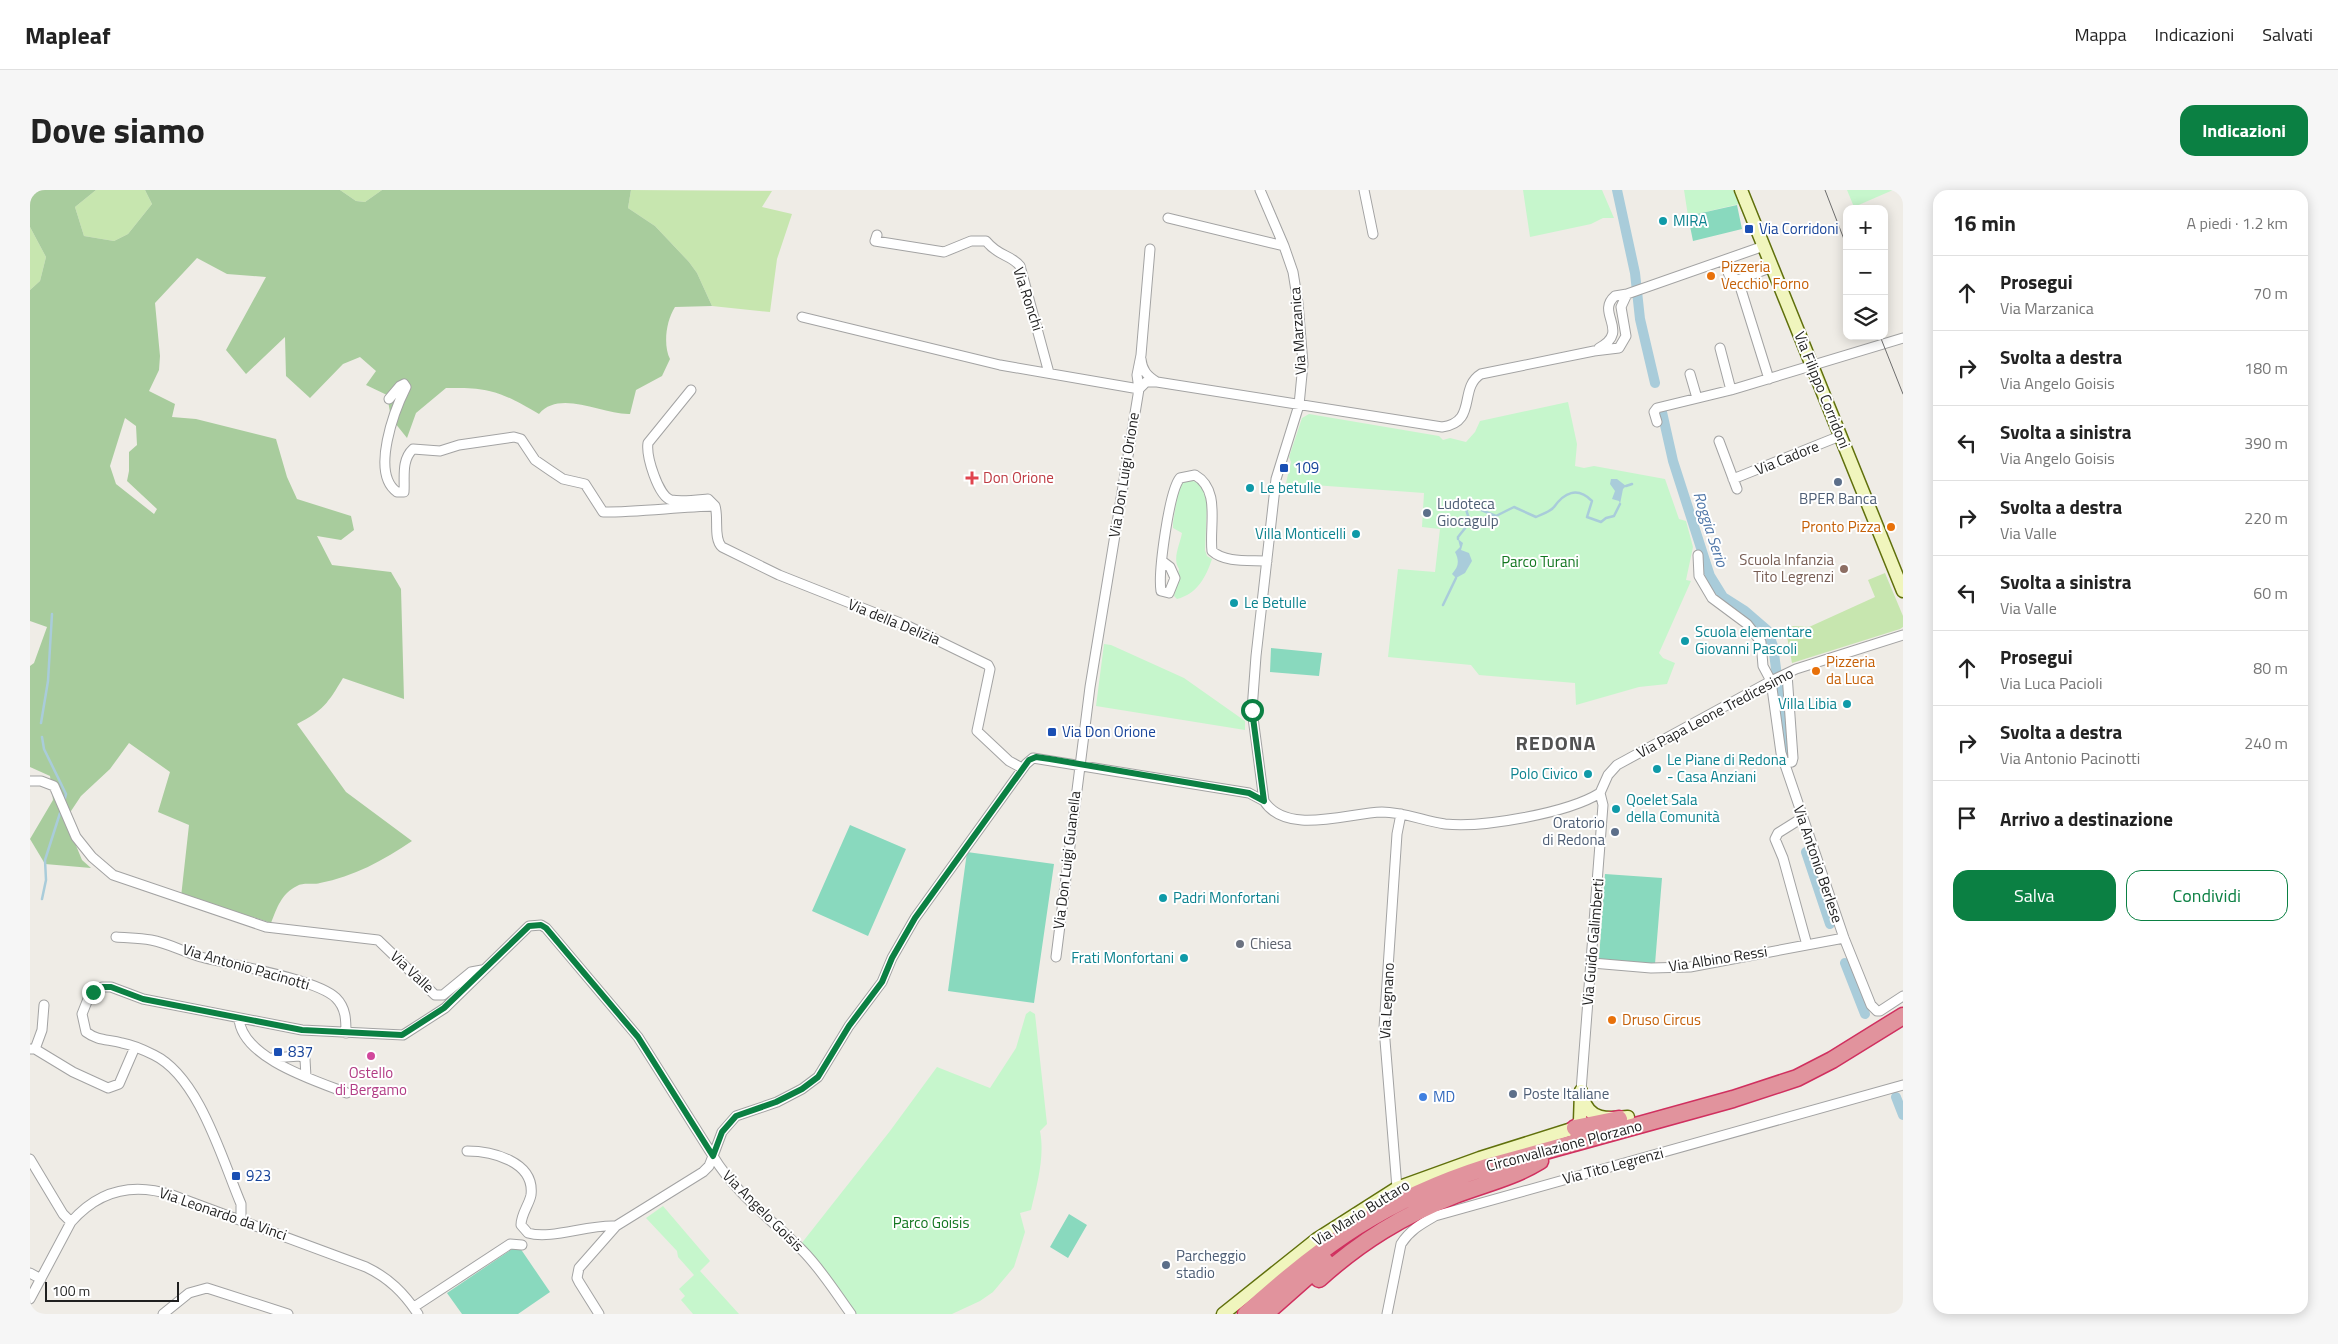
<!DOCTYPE html>
<html lang="it">
<meta charset="utf-8">
<style>
:root{--surface:#fff;--page:#f6f6f6;--text:#222;--muted:#767676;--line:#e0e0e0;--accent:#0b8043}
body{margin:0;font-family:"Titillium Web",sans-serif;background:var(--page);color:var(--text)}
.controls{position:absolute;right:15px;top:15px;display:grid;overflow:hidden;border-radius:10px;box-shadow:0 2px 12px #0003}
.controls button{width:45px;height:45px;display:grid;place-items:center;padding:0;border:0;border-bottom:1px solid var(--line);background:var(--surface);color:var(--text);font:25px sans-serif}
.scale{position:absolute;left:15px;bottom:12px;width:134px;box-sizing:border-box;padding-left:5px;border:2px solid #1f1f1f;border-top:0;font-size:14px;line-height:18px;white-space:nowrap;color:#1f1f1f;-webkit-text-stroke:4px #fff;paint-order:stroke}
.stop{position:absolute;width:15px;height:15px;margin:-11px;border:4px solid #0b8043;border-radius:50%;background:#fff}
.stop.end{background:#0b8043;border-color:#fff;box-shadow:0 1px 5px #0008}
.list{margin:0;padding:0;list-style:none}
h2{display:flex;justify-content:space-between;align-items:center;height:65px;margin:0;padding:0 20px;font-size:21px}
h2 small{font-size:16px;font-weight:400;color:var(--muted)}
.list li{display:grid;grid-template-columns:32px 1fr auto;gap:15px;align-items:center;box-sizing:border-box;height:75px;padding:0 20px;border-top:1px solid var(--line)}
.list b{display:block;font-size:19px;white-space:nowrap}
.list p{margin:0;font-size:16px;white-space:nowrap;color:var(--muted)}
.list em{font-size:16px;font-style:normal;color:var(--muted)}
.actions{display:flex;gap:10px;padding:15px 20px}
.actions a{flex:1;padding:11px 0;border:1px solid var(--accent);border-radius:15px;text-align:center;font-size:18px;color:var(--accent)}
.actions .main{background:var(--accent);color:#fff}
.icon{flex:none;width:28px;height:28px;fill:none;stroke:currentColor;stroke-width:2;stroke-linecap:round;stroke-linejoin:round}
.map{position:relative;flex:none;width:1873px;height:1124px;overflow:hidden;border-radius:15px}
header{display:flex;align-items:center;gap:30px;box-sizing:border-box;height:70px;padding:0 25px;background:var(--surface);border-bottom:1px solid var(--line)}
header strong{font-size:24px}
nav{display:flex;gap:28px;margin-inline-start:auto;font-size:18px}
.intro{display:flex;align-items:center;justify-content:space-between;box-sizing:border-box;height:120px;padding:0 30px}
h1{margin:0;font-size:35px}
.button{padding:12px 22px;border-radius:15px;background:var(--accent);color:#fff;font-size:18px;font-weight:700}
main{display:flex;gap:30px;padding:0 30px}
aside{flex:1;background:var(--surface);border-radius:15px;box-shadow:0 2px 12px #0003}
.map>svg:first-child{display:block}
</style>
<header>
<strong>Mapleaf</strong>
<nav><a>Mappa</a><a>Indicazioni</a><a>Salvati</a></nav>
</header>
<div class="intro"><h1>Dove siamo</h1><a class="button">Indicazioni</a></div>
<main>
<div class="map">
<svg width="1873" height="1124" viewBox="0 0 1873 1124">
<rect width="100%" height="100%" fill="#efece6"/>
<!-- grass -->
<path fill="#c7e6af" d="M66,0h49l7,14 -24,30 -14,7 -30,-5 -9,-29z
M310,0h42l-17,12 -9,-1z
M601,0l141,1 -10,16 30,7 -15,45 -7,53 -58,-6 -15,-33 -8,-11 -34,-36 -27,-18z
M0,37l16,30 -6,24 -10,9z
M1855,383l18,43v11l-3,2 -108,34 -6,-32 7,-5 16,1 66,-30 -7,-17z"/>
<!-- forest -->
<path fill="#a8cc9d" fill-rule="evenodd" d="M0,0h66l-21,17 9,29 30,5 14,-7 24,-30 -7,-14h195l16,11 9,1 17,-12h249l-3,18 27,18 34,36 8,11 15,33 -37,1c-9,14 -12,38 -5,52l-8,17 -26,14 -6,24c-27,1 -70,-25 -91,0 -38,-22 -48,-27 -93,-26l-30,25 -9,25 -16,-20 -4,-23 -21,-10 10,-14 -16,-14 -17,7 -33,34 -24,-22 -1,-39 -39,37 -20,-24 40,-73 -39,-3 -30,-16 -42,45 5,53 -1,14 -10,21 26,13 -3,13 24,2 80,20 11,38 10,22 54,17 3,14 -13,10 -24,-4 15,29 59,7 10,17 3,110 -61,-21c-15,25 -20,33 -46,46l49,68 66,49c-28,19 -59,36 -92,42 -7,2 -17,-1 -23,3 -16,8 -20,22 -26,37l-18,-6 -22,-3 -50,-17 8,-72 -31,-13 12,-40 -41,-29 -19,26 -29,27 -14,21 1,9 14,34 9,8 -46,-4 -15,-25 23,-39 -3,-24 -20,-9v-101l4,-3 13,-36 -17,-6v-331l10,-9 6,-24 -16,-30zM95,228l11,8 1,19 -8,7v19l-2,10 30,28 -3,5 -38,-30 -6,-18z"/>
<!-- park -->
<path fill="#c6f6cc" d="M1493,0h79l12,28h-11l-12,6 -61,13z
M1654,0h49l6,14 -51,12z
M1817,0h46l-39,17z
M1538,212l9,42 -2,22 9,2 10,-2 71,13 14,40 7,2 7,26 -7,33 5,1 -32,72 4,5 12,5 -8,21 -28,3 -63,18 -1,-22 -96,-8 -8,-10 -83,-8 10,-88 37,3 5,-43 -18,-2 2,-34 -138,-10 5,-21 -2,-5 13,-39 7,-4 130,22 4,4 7,-2 16,4 9,-10 5,-11z
M1160,290l12,4 5,20 -2,46 2,6 5,3c-6,18 -15,35 -35,40l-3,-3 5,-27c-7,-10 1,-25 3,-36l-9,-5v-5l6,-39z
M1074,454l7,1 73,33 61,43v9l-149,-24z
M1000,821l5,3 12,110 -7,7c5,26 -3,53 -9,79l-11,3 5,19 -11,35 -21,25 -13,9 -28,13h-97l-37,-51 -17,-19 89,-113 47,-64 53,21 26,-40 10,-34z
M633,1016l47,55 -10,10 39,43h-46l-12,-14 4,-4 -6,-7 15,-14 -16,-18 -1,-6 -31,-33z"/>
<!-- pitch -->
<path fill="#89d9be" d="M1707,15l5,24 -49,12 -5,-25z
M1241,458l51,5 -3,23 -49,-4z
M820,635l56,24 -38,87 -56,-25z
M937,662l87,12 -20,139 -86,-12z
M1575,684l57,4 -7,86 -56,-5z
M1039,1024l18,11 -19,33 -18,-11z
M488,1055l32,47 -32,22h-56l-15,-21z"/>
<!-- water -->
<path fill="#a9ccda" d="M1581,289h6l9,7 -3,3 -3,15 -1,-3 -7,-2 3,-8 -5,-7z
M1428,349l5,4 -2,7 8,3 3,8 -7,12 -9,5 -4,-4c6,-7 8,-12 3,-22l5,-5z"/>
<g fill="none" stroke-linecap="round" stroke-linejoin="round">
<!-- stream -->
<path stroke="#a9ccda" stroke-width="2.5" d="M1596,296l6,-2
M1428,349v-2l12,-15 -6,-19 32,13 18,-9 22,10c6,-3 14,-5 18,-10 10,-14 23,-21 38,-6l-5,16 14,5 5,-4 8,-2 6,-12
M1413,415l13,-27
M11,533l7,-42 4,-67
M12,547l2,12 22,45 -2,8
M12,709l4,-19 -1,-20 16,-50"/>
<!-- canal -->
<path stroke="#a9ccda" stroke-width="10" d="M1587,0l18,83 5,46 15,64
M1632,222l11,49 37,115 13,21 22,14 22,19 6,16 14,105
M1776,662l24,72
M1815,773l20,51
M1866,907l7,18"/>
<!-- street casing -->
<g stroke="#a3a3a3" stroke-width="11">
<path id="street" d="M1230,0l24,56 9,26 5,31 5,61 -4,41 -23,74 -20,177 -4,54 12,91c23,35 83,12 118,11 22,0 42,9 63,12 38,4 123,-11 155,-31
M1334,0l9,44
M1138,28l116,28
M847,45l-2,6 69,11 27,-11h15c13,16 24,13 34,25l29,107
M1694,70l5,15 9,5 34,-13
M1708,90l31,99
M772,127l198,48 139,24
M1569,158c32,-17 -4,-35 16,-52l12,-2 137,-48
M1690,158l11,42
M1111,169c1,11 6,17 16,23
M1660,184l7,24
M1109,199l7,-7h11l285,45c36,-5 16,-39 39,-53l113,-23 25,-3 7,-12 -5,-29 6,-13
M661,200l-43,53c-2,13 10,53 23,57 11,2 26,0 37,-1l7,7
M359,209l11,-13 4,-2 2,3c-11,22 -36,86 -9,105h7c1,-14 -3,-32 9,-43l27,2 19,-6 55,-8 7,2 14,21 16,11 12,8 22,5 18,28c38,0 74,-5 112,-6 4,12 -2,33 7,41l57,28 129,51 80,39 2,4 -13,62 32,30 13,7
M1627,232l-3,-10 3,-4 74,-18 172,-52
M1689,251l18,48
M1703,289l107,-43
M1668,365l1,21 13,22 35,26 14,18 2,24 8,15 10,72 63,185 27,67 6,6h3l23,-15
M1132,371l8,6 5,11 -6,15 -8,-2c-3,-18 8,-100 19,-113l15,-3c26,15 14,50 17,76 13,12 37,9 55,10
M1755,573l7,-1 1,-4 -6,-84
M0,591h11l13,5 22,51 16,20 21,18 153,52 112,13 57,55h8l28,-23 11,-2
M1570,603l8,-18 9,-10 154,-84 25,-12 107,-34
M1772,628l-24,15 -3,6 8,19 24,87
M86,747c12,1 24,1 35,3 17,3 33,12 50,17 30,8 116,22 135,41 10,10 10,22 10,35
M1026,767l34,-270 49,-298 -2,-14 4,-20 9,-106
M1562,773l59,5 39,-1 154,-29
M209,828c2,40 77,63 108,75
M0,859h5l38,23 35,16 11,-4 16,-37
M5,859l7,-19 2,-25
M242,868l28,-2 5,3 1,18
M1551,901l22,-286 -3,-12
M437,961c24,0 68,10 64,44 -2,10 -10,19 -10,30l7,8c23,7 61,-9 88,-7
M0,969l33,55 8,8
M1367,998l-13,-160 13,-194 4,-20
M211,1030v-16c-19,-45 -42,-127 -87,-149 -10,-5 -21,-10 -32,-12 -14,-4 -24,-2 -36,-11l-4,-18 6,-15 5,-7 9,-5h9l32,12 159,31 101,5 42,-27 84,-82 12,-1 5,3 92,109 75,119 -4,10 -6,6 -87,54 -37,42 -2,10 2,4 20,32
M0,1083l11,6
M0,1109l41,-77c27,-31 61,-40 101,-27l194,72c23,11 38,26 52,47
M384,1117l96,-63 12,1
M133,1124l26,-21 18,-5 81,26
M821,1124c-16,-22 -30,-45 -49,-64 -30,-30 -67,-57 -89,-94l9,-24 14,-16 41,-14 25,-13 16,-12 31,-51 33,-44 10,-24 23,-40 111,-154 7,-6 216,35 15,8
M1357,1124l14,-70c9,-14 20,-20 34,-28l468,-131"/>
</g>
<!-- secondary casing -->
<g stroke="#60700c" stroke-width="15">
<path id="secondary" d="M1711,0l162,401
M1553,908c6,23 25,21 45,19
M1193,1124l94,-75 80,-51 83,-30 95,-30 5,-7 1,-30"/>
</g>
<!-- highway casing -->
<g stroke="#d0305f" stroke-width="19">
<path id="highway" d="M1545,938l44,-9
M1289,1089c42,-38 83,-63 136,-84 29,-11 59,-18 85,-34
M1216,1124c77,-70 140,-115 241,-147l246,-68 64,-21 35,-18 71,-44
M1235,1124l60,-53"/>
</g>
<!-- street -->
<use href="#street" stroke="#fff" stroke-width="9"/>
<!-- secondary -->
<use href="#secondary" stroke="#f0f5bd" stroke-width="12"/>
<!-- highway -->
<use href="#highway" stroke="#e1939d" stroke-width="16"/>
<!-- tram -->
<path stroke="#6d6d6d" stroke-width="1" d="M1795,0l22,57
M1850,146l23,58"/>
</g>
<g fill="none" stroke-linecap="round" stroke-linejoin="round">
<!-- route -->
<path stroke="#0b8043" stroke-width="6" d="M63,802l9,-5h9l32,12 159,31 100,5 42,-27 85,-82 12,-1 5,3 92,109 75,119 9,-24 14,-16 40,-14 26,-13 16,-12 31,-51 33,-44 10,-24 23,-40 114,-158 7,-3 14,2 199,34 15,8 -12,-91"/>
</g>
<!-- markers -->
<g fill="#0f9aa8" stroke="#fff" stroke-width="2">
<circle cx="1633" cy="31" r="5"/>
<circle cx="1220" cy="298" r="5"/>
<circle cx="1326" cy="344" r="5"/>
<circle cx="1204" cy="413" r="5"/>
<circle cx="1655" cy="451" r="5"/>
<circle cx="1817" cy="514" r="5"/>
<circle cx="1627" cy="579" r="5"/>
<circle cx="1558" cy="584" r="5"/>
<circle cx="1586" cy="619" r="5"/>
<circle cx="1133" cy="708" r="5"/>
<circle cx="1154" cy="768" r="5"/>
</g>
<g fill="#1a4fb4" stroke="#fff" stroke-width="2">
<rect x="1714" y="34" width="10" height="10" rx="2.5"/>
<rect x="1249" y="273" width="10" height="10" rx="2.5"/>
<rect x="1017" y="537" width="10" height="10" rx="2.5"/>
<rect x="243" y="857" width="10" height="10" rx="2.5"/>
<rect x="201" y="981" width="10" height="10" rx="2.5"/>
</g>
<g fill="#e8710a" stroke="#fff" stroke-width="2">
<circle cx="1681" cy="86" r="5"/>
<circle cx="1861" cy="337" r="5"/>
<circle cx="1786" cy="481" r="5"/>
<circle cx="1582" cy="830" r="5"/>
</g>
<path fill="#e0444e" stroke="#fff" stroke-width="2" d="M939.5 280.5h5v5h5v5h-5v5h-5v-5h-5v-5h5z"/>
<g fill="#5c6f8a" stroke="#fff" stroke-width="2">
<circle cx="1808" cy="292" r="5"/>
<circle cx="1397" cy="323" r="5"/>
<circle cx="1585" cy="642" r="5"/>
<circle cx="1483" cy="904" r="5"/>
<circle cx="1136" cy="1075" r="5"/>
</g>
<circle fill="#8d6e63" stroke="#fff" stroke-width="2" cx="1814" cy="379" r="5"/>
<circle fill="#6b7280" stroke="#fff" stroke-width="2" cx="1210" cy="754" r="5"/>
<circle fill="#d1479c" stroke="#fff" stroke-width="2" cx="341" cy="866" r="5"/>
<circle fill="#3f7fe0" stroke="#fff" stroke-width="2" cx="1393" cy="907" r="5"/>
<g text-anchor="middle" stroke-width="4" stroke-linejoin="round" paint-order="stroke">
<!-- culture labels -->
<g font-size="15" fill="#0d838f" stroke="#fff" text-anchor="start">
<text x="1643" y="36">MIRA</text>
<text x="1230" y="303">Le betulle</text>
<text x="1316" y="349" text-anchor="end">Villa Monticelli</text>
<text x="1214" y="418">Le Betulle</text>
<text x="1665" y="447">Scuola elementare<tspan x="1665" dy="17">Giovanni Pascoli</tspan></text>
<text x="1807" y="519" text-anchor="end">Villa Libia</text>
<text x="1637" y="575">Le Piane di Redona<tspan x="1637" dy="17">- Casa Anziani</tspan></text>
<text x="1548" y="589" text-anchor="end">Polo Civico</text>
<text x="1596" y="615">Qoelet Sala<tspan x="1596" dy="17">della Comunità</tspan></text>
<text x="1143" y="713">Padri Monfortani</text>
<text x="1144" y="773" text-anchor="end">Frati Monfortani</text>
</g>
<!-- transit labels -->
<g font-size="15" fill="#164399" stroke="#fff" text-anchor="start">
<text x="1729" y="44">Via Corridoni</text>
<text x="1264" y="283">109</text>
<text x="1032" y="547">Via Don Orione</text>
<text x="258" y="867">837</text>
<text x="216" y="991">923</text>
</g>
<!-- food labels -->
<g font-size="15" fill="#c56008" stroke="#fff" text-anchor="start">
<text x="1691" y="82">Pizzeria<tspan x="1691" dy="17">Vecchio Forno</tspan></text>
<text x="1851" y="342" text-anchor="end">Pronto Pizza</text>
<text x="1796" y="477">Pizzeria<tspan x="1796" dy="17">da Luca</tspan></text>
<text x="1592" y="835">Druso Circus</text>
</g>
<!-- street labels -->
<g font-size="15" fill="#1f1f1f" stroke="#fff">
<text transform="translate(998 109) rotate(72)" y="5">Via Ronchi</text>
<text transform="translate(1268 141) rotate(-94)" y="5">Via Marzanica</text>
<text transform="translate(1792 200) rotate(68)" y="5">Via Filippo Corridoni</text>
<text transform="translate(1757 268) rotate(-22)" y="5">Via Cadore</text>
<text transform="translate(1094 285) rotate(-81)" y="5">Via Don Luigi Orione</text>
<text transform="translate(864 432) rotate(22)" y="5">Via della Delizia</text>
<text transform="translate(1685 523) rotate(-28)" y="5">Via Papa Leone Tredicesimo</text>
<text transform="translate(1037 670) rotate(-83)" y="5">Via Don Luigi Guanella</text>
<text transform="translate(1788 674) rotate(71)" y="5">Via Antonio Berlese</text>
<text transform="translate(1563 752) rotate(-85)" y="5">Via Guido Galimberti</text>
<text transform="translate(1688 769) rotate(-9)" y="5">Via Albino Ressi</text>
<text transform="translate(216 777) rotate(16)" y="5">Via Antonio Pacinotti</text>
<text transform="translate(382 782) rotate(43)" y="5">Via Valle</text>
<text transform="translate(1357 811) rotate(-87)" y="5">Via Legnano</text>
<text transform="translate(1534 956) rotate(-15)" y="5">Circonvallazione Plorzano</text>
<text transform="translate(1583 976) rotate(-15)" y="5">Via Tito Legrenzi</text>
<text transform="translate(733 1021) rotate(45)" y="5">Via Angelo Goisis</text>
<text transform="translate(1331 1023) rotate(-32)" y="5">Via Mario Buttaro</text>
<text transform="translate(193 1024) rotate(19)" y="5">Via Leonardo da Vinci</text>
</g>
<!-- health labels -->
<g font-size="15" fill="#be3a42" stroke="#fff" text-anchor="start">
<text x="953" y="293">Don Orione</text>
</g>
<!-- service labels -->
<g font-size="15" fill="#4e5e75" stroke="#fff" text-anchor="start">
<text x="1808" y="314" text-anchor="middle">BPER Banca</text>
<text x="1407" y="319">Ludoteca<tspan x="1407" dy="17">Giocagulp</tspan></text>
<text x="1575" y="638" text-anchor="end">Oratorio<tspan x="1575" dy="17">di Redona</tspan></text>
<text x="1493" y="909">Poste Italiane</text>
<text x="1146" y="1071">Parcheggio<tspan x="1146" dy="17">stadio</tspan></text>
</g>
<!-- education labels -->
<g font-size="15" fill="#785e54" stroke="#fff" text-anchor="end">
<text x="1804" y="375">Scuola Infanzia<tspan x="1804" dy="17">Tito Legrenzi</tspan></text>
</g>
<!-- park labels -->
<g font-size="15" fill="#137720" stroke="#fff">
<text x="1510" y="377">Parco Turani</text>
<text x="901" y="1038">Parco Goisis</text>
</g>
<!-- worship labels -->
<g font-size="15" fill="#5b616d" stroke="#fff" text-anchor="start">
<text x="1220" y="759">Chiesa</text>
</g>
<!-- hotel labels -->
<g font-size="15" fill="#b23c85" stroke="#fff">
<text x="341" y="888">Ostello<tspan x="341" dy="17">di Bergamo</tspan></text>
</g>
<!-- shop labels -->
<g font-size="15" fill="#366cbe" stroke="#fff" text-anchor="start">
<text x="1403" y="912">MD</text>
</g>
<!-- water labels -->
<g font-size="16" font-style="italic" fill="#5178a9" stroke="#fff">
<text transform="translate(1681 339) rotate(72)" y="6">Roggia Serio</text>
</g>
<!-- district labels -->
<g font-size="20" font-weight="bold" letter-spacing="1" fill="#525252" stroke="#fff">
<text x="1526" y="560">REDONA</text>
</g>
</g>
</svg>
<div class="controls">
<button>+</button>
<button>−</button>
<button><svg class="icon" aria-label="layers" viewBox="0 0 24 24"><path d="M12 4l9 5-9 5-9-5zM3 14l9 5 9-5"/></svg></button>
</div>
<div class="scale">100 m</div>
<div class="stop" style="left:1222px;top:520px"></div>
<div class="stop end" style="left:63px;top:802px"></div>
</div>
<aside>
<h2>16 min<small>A piedi · 1.2 km</small></h2>
<ul class="list">
<li><svg class="icon" aria-label="ahead" viewBox="0 0 24 24"><path d="M12 20V5M6 11l6-6 6 6"/></svg><div><b>Prosegui</b><p>Via Marzanica</p></div><em>70 m</em></li>
<li><svg class="icon" aria-label="right" viewBox="0 0 24 24"><path d="M7 20v-9h11M14 6l5 5-5 5"/></svg><div><b>Svolta a destra</b><p>Via Angelo Goisis</p></div><em>180 m</em></li>
<li><svg class="icon" aria-label="left" viewBox="0 0 24 24"><path d="M17 20v-9H6M10 6l-5 5 5 5"/></svg><div><b>Svolta a sinistra</b><p>Via Angelo Goisis</p></div><em>390 m</em></li>
<li><svg class="icon" aria-label="right" viewBox="0 0 24 24"><path d="M7 20v-9h11M14 6l5 5-5 5"/></svg><div><b>Svolta a destra</b><p>Via Valle</p></div><em>220 m</em></li>
<li><svg class="icon" aria-label="left" viewBox="0 0 24 24"><path d="M17 20v-9H6M10 6l-5 5 5 5"/></svg><div><b>Svolta a sinistra</b><p>Via Valle</p></div><em>60 m</em></li>
<li><svg class="icon" aria-label="ahead" viewBox="0 0 24 24"><path d="M12 20V5M6 11l6-6 6 6"/></svg><div><b>Prosegui</b><p>Via Luca Pacioli</p></div><em>80 m</em></li>
<li><svg class="icon" aria-label="right" viewBox="0 0 24 24"><path d="M7 20v-9h11M14 6l5 5-5 5"/></svg><div><b>Svolta a destra</b><p>Via Antonio Pacinotti</p></div><em>240 m</em></li>
<li><svg class="icon" aria-label="arrive" viewBox="0 0 24 24"><path d="M6 21V4h12l-3 4 3 4H6"/></svg><div><b>Arrivo a destinazione</b></div></li>
</ul>
<div class="actions"><a class="main">Salva</a><a>Condividi</a></div>
</aside>
</main>
